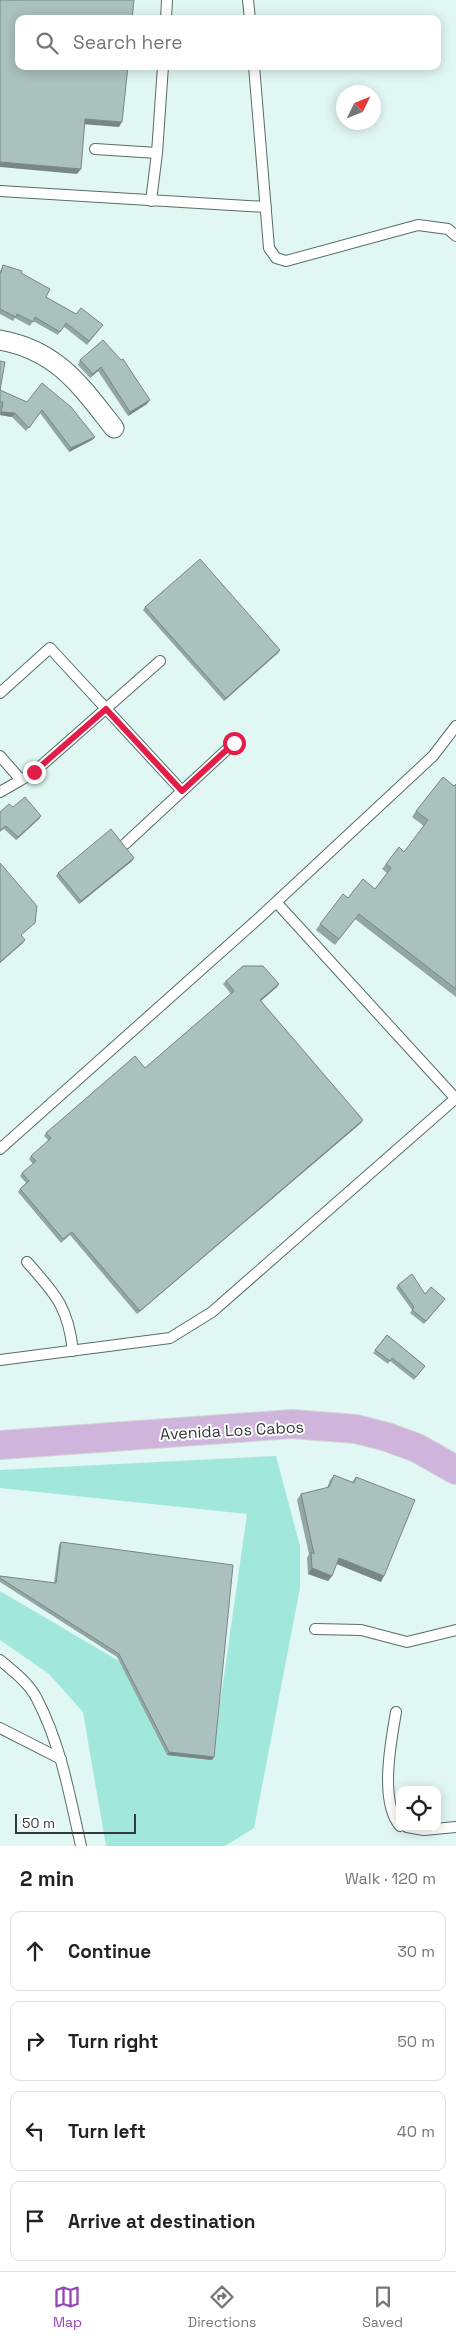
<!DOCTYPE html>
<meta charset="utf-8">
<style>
:root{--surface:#fff;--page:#f2f2f2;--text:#222;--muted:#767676;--line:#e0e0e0;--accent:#9647b7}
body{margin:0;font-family:"Space Grotesk",sans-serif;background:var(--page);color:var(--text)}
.controls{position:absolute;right:15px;bottom:15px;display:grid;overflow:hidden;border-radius:10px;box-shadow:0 2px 12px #0003}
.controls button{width:45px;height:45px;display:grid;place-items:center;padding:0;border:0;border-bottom:1px solid var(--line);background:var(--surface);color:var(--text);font:25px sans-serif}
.compass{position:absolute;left:336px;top:85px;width:45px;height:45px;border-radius:50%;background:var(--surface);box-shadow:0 2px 12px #0003;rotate:47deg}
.scale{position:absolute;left:15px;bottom:12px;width:121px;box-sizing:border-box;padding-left:5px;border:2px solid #313a38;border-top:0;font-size:14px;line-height:18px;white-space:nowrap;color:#313a38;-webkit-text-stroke:4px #fff;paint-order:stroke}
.stop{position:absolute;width:15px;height:15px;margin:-11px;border:4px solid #e11d48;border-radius:50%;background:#fff}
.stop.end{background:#e11d48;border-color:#fff;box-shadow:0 1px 5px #0008}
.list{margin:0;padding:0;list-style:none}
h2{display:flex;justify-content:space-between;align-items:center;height:65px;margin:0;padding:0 20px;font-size:21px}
h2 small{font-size:16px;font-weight:400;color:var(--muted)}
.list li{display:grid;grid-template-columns:32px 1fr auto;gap:15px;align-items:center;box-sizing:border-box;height:80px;margin:0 10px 10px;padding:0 10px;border:1px solid var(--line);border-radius:10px}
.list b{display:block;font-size:19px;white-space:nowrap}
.list em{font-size:16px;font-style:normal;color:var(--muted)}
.icon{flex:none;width:28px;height:28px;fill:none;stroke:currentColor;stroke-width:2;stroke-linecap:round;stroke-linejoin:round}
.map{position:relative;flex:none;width:456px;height:1846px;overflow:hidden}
.search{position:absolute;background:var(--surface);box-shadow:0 2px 12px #0003;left:15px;right:15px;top:15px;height:55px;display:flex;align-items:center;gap:12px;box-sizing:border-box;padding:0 18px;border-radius:10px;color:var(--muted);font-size:19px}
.sheet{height:425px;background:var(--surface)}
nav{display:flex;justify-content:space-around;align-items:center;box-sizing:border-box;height:70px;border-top:1px solid var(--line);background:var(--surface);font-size:14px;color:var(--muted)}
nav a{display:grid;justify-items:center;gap:2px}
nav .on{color:var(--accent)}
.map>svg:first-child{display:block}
</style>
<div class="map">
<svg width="456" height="1846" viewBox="0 0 456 1846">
<rect width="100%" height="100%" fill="#e1f7f3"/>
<!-- green -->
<path fill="#a2e7dc" d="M276,1456l24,90v42l-46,240 -29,18h-119l-23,-134 -34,-38 -49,-34v-49l119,70 93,99 35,-246 -247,-26v-18z"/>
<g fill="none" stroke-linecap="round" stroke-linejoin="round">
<!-- service casing -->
<g stroke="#586c68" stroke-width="12">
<path id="service" d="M248,0l2,19
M166,19l1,-19
M254,66l15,182 7,10 10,3 132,-36 30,4 8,7
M95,149l62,4
M0,191l266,16
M151,201l6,-48 6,-87
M0,693l50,-45 132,143
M0,756l21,24 -21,12
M21,780l13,-8 126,-111
M125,844l109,-101
M276,902l180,197
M0,1149l259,-231 174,-162 23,-30
M27,1262c28,32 41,44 46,89
M0,1360l170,-22 42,-26 244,-214
M315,1629l46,1 46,12 49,-12
M0,1660c13,11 29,23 37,39 24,46 33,98 44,147
M396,1712c-5,29 -17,90 4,114
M0,1728l61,31
M407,1827l17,3 32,-3"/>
</g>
<!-- minor casing -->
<g stroke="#586c68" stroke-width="21">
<path id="minor" d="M0,340c57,10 81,46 114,88"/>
</g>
<!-- primary casing -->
<g stroke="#d2d4d3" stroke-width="30">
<path id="primary" d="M0,1445l292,-21 64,5 31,8 30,11 39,22"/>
</g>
<!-- service -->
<use href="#service" stroke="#fff" stroke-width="10"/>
<!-- minor -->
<use href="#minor" stroke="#fff" stroke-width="19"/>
<!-- primary -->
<use href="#primary" stroke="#cfb5db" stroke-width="28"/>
</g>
<!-- wall -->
<path fill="#93a6a3" d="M3,265l18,8 25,24 54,32 -13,16 -24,-19 -5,9 -25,-14 -3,5 -15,-8 -2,3 -13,-7v-43z
M80,360h41l26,44 -19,12 -30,-45 -8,7 -12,-13z
M0,361v29l27,12 68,35 -3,3 -23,12 -29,-39 -14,18 -14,-14 -12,-2z
M145,607l135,43 -2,3 -54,48 -81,-91z
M456,784v213l-101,-78 -20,26 -19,-15 4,-6 28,-26 27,-9 12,-16 -5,-4 4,-5 18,-12 20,-26 -12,-9 4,-6 38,-25z
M13,807l28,9 -2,3 -23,21 -12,-11 -4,3v-20z
M134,858l-2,3 -53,43 -23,-28 2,-3z
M226,981l53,3 -2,3 -16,14 102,119 -2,3 -224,191 -67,-79 -9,8 -43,-51 2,-3 6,-6 -6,-7 2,-3 11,-9 -4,-5 2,-3 18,-15 -5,-5 2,-3 99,-65 86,-74 -8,-10z
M398,1285l27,9 18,8 -19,22 -14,-11 2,-3 -16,-22z
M387,1335l38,31 -11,14 -24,-19 -2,3 -15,-11z
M334,1475l18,7 4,-5 25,105 -45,-18 -4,12 -4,5 -20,-7 -1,-16 2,-4 -12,-54 4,-6 26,-6 3,-8z
M61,1542l153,215 -2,3 -45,-5 -50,-98 -117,-75v-6l54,7 5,-38z"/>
<!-- shaded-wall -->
<path fill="#788784" d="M85,119l37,3 -3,5 -38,-3z
M0,162l81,7 -4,5 -77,-7z
M101,367l-3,4 -8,7 3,-4z
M150,400l-3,4 -19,12 2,-4z
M1,412l14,1 -3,4 -12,-2z
M95,437l-3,3 -23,12 2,-4z
M280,650l-2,3 -54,48 2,-3z
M41,816l-2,3 -23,21 2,-3z
M134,858l-2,3 -53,43 2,-3z
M25,940l-2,3 -23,20v-1z
M279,984l-2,3 -19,16 2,-3z
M363,1120l-2,3 -224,191 3,-3z
M339,1558l45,18 -3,6 -46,-19z
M312,1568l20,8 -4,5 -20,-7z
M169,1752l45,5 -2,3 -45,-5z"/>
<!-- building -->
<path fill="#abc1bd" stroke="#788784" d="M0,0h134l-2,19h-113v47h109l-6,56 -37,-3 -4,50 -81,-7z
M3,265l19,6 -1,2 29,16 -4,8 30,17 5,-6 22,17 -14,16 -23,-18 -6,9 -25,-15 -2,5 -16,-8 -1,3 -16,-8v-36h1z
M103,340l18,20 2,-1 27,41 -20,12 -29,-45 -8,7 -13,-14z
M0,361l5,1 -5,28 27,12 15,-19 29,24 24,30 -24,11 -29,-38 -13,18 -14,-15 -14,-1 2,-10h-3z
M200,559l80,91 -54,48 -81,-91z
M443,777l11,9 2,-2v205l-97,-75 -20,25 -19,-15 23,-30 5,4 15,-19 12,10 16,-21 -5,-4 13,-17 5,5 24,-32 -12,-9z
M25,797l16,19 -23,21 -12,-11 -6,4v-18l9,-8 4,3z
M111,829l23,29 -53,43 -23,-28z
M0,863l37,43 -2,17 -14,12 4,5 -25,22z
M243,966h20l16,18 -19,16 103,120 -223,191 -68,-79 -9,7 -43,-50 9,-8 -7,-8 14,-12 -5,-5 20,-18 -5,-5 89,-77 10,12 89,-77 -8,-10z
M412,1274l13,20 6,-7 14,12 -19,22 -14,-11 2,-3 -16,-22z
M387,1335l38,31 -9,11 -24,-19 -2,3 -15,-11z
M334,1475l20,8 2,-6 59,23 -31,76 -45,-18 -7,18 -20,-8 -1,-16 3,2 -13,-60 28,-7z
M61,1542l172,23 -19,192 -45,-5 -50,-98 -119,-76v-2l56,7z"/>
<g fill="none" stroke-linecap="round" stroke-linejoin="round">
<!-- route -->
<path stroke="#e11d48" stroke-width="6" d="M34,772l72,-63 76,82 52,-48"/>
</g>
<g text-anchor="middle" stroke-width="4" stroke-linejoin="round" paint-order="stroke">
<!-- street labels -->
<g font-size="16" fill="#313a38" stroke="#fff">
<text transform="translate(232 1430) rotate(-3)" y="6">Avenida Los Cabos</text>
</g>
</g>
</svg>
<div class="controls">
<button><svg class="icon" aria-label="locate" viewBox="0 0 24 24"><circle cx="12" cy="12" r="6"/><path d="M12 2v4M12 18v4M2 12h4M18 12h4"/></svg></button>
</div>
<svg class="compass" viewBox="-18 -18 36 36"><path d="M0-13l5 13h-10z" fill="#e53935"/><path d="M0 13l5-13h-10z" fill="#767676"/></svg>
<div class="scale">50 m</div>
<div class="stop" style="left:234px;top:743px"></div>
<div class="stop end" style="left:34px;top:772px"></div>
<div class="search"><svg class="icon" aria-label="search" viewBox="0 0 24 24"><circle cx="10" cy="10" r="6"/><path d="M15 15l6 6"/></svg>Search here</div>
</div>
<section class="sheet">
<h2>2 min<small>Walk · 120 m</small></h2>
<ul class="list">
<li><svg class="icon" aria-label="ahead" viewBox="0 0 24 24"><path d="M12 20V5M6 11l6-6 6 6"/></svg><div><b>Continue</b></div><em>30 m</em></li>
<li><svg class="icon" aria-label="right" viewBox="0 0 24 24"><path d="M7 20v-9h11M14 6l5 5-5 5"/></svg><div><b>Turn right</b></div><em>50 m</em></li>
<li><svg class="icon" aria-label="left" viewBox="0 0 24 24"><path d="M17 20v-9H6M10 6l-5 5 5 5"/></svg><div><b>Turn left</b></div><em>40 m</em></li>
<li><svg class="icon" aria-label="arrive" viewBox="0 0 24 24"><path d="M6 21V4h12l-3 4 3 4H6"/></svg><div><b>Arrive at destination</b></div></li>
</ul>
</section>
<nav>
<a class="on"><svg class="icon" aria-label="map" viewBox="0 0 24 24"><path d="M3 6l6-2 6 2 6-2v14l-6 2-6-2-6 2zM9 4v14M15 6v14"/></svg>Map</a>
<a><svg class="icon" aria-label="directions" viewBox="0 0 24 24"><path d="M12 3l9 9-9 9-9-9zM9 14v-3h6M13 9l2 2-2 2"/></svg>Directions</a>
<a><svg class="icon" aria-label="saved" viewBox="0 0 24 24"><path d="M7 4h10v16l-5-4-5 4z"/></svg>Saved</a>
</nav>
